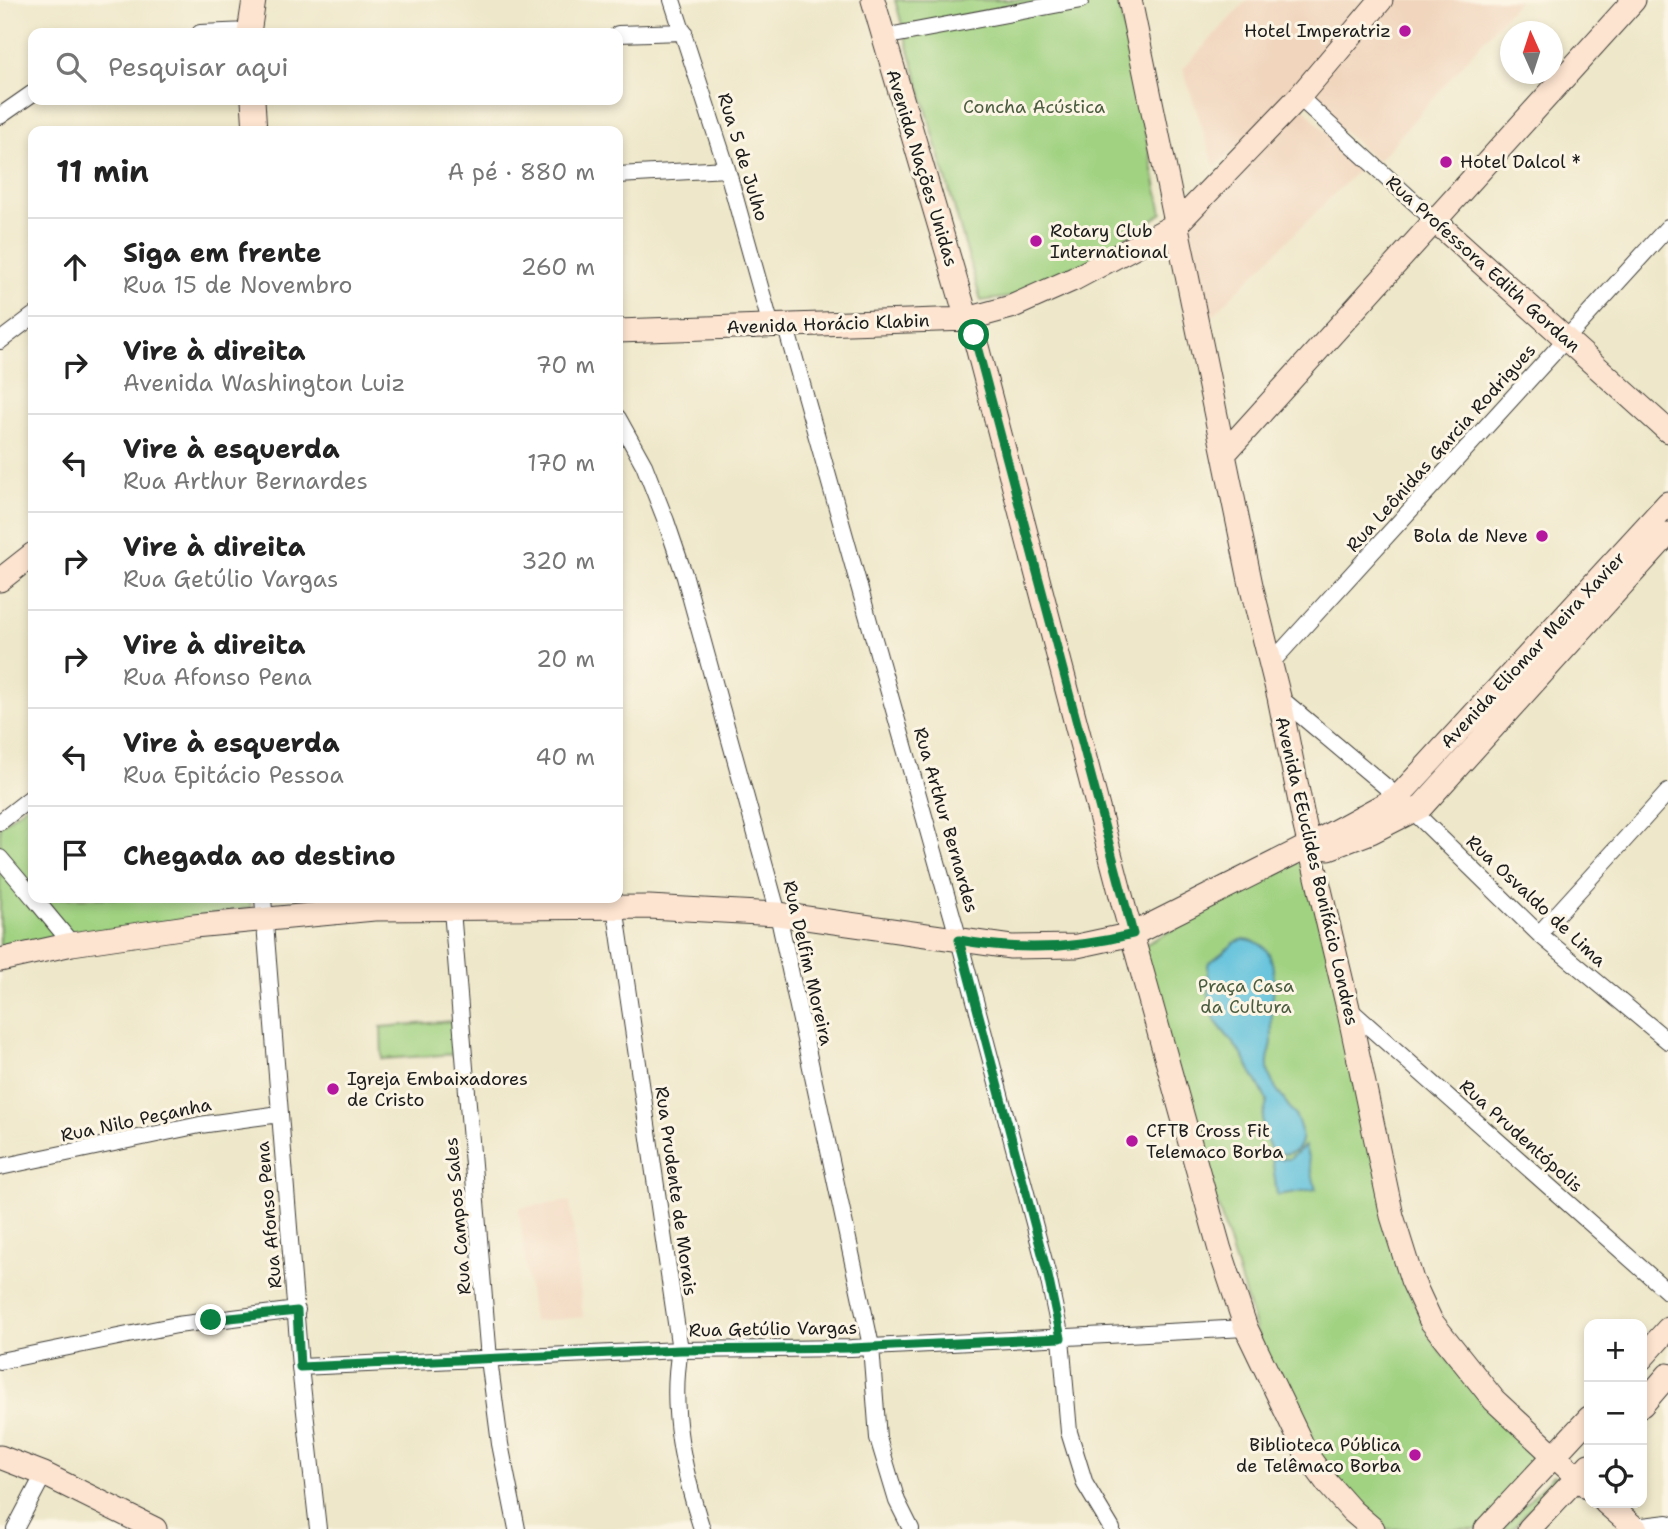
<!DOCTYPE html>
<html lang="pt">
<meta charset="utf-8">
<style>
:root{--surface:#fff;--page:#f6f6f6;--text:#222;--muted:#767676;--line:#e0e0e0}
body{margin:0;font-family:"Shantell Sans",sans-serif;background:var(--page);color:var(--text)}
.controls{position:absolute;right:21px;bottom:21px;display:grid;overflow:hidden;border-radius:14px;box-shadow:0 4px 10px #0003}
.controls button{width:63px;height:63px;display:grid;place-items:center;padding:0;border:0;border-bottom:2px solid var(--line);background:var(--surface);color:var(--text);font:35px sans-serif}
.compass{position:absolute;left:1500px;top:21px;width:63px;height:63px;border-radius:50%;background:var(--surface);box-shadow:0 4px 10px #0003;rotate:357deg}
.stop{position:absolute;width:21px;height:21px;margin:-16px;border:5px solid #0b8043;border-radius:50%;background:#fff}
.stop.end{background:#0b8043;border-color:#fff;box-shadow:0 2px 7px #0008}
.list{margin:0;padding:0;list-style:none}
h2{display:flex;justify-content:space-between;align-items:center;height:91px;margin:0;padding:0 28px;font-size:30px}
h2 small{font-size:23px;font-weight:400;color:var(--muted)}
.list li{display:grid;grid-template-columns:46px 1fr auto;gap:21px;align-items:center;box-sizing:border-box;height:98px;padding:0 28px;border-top:2px solid var(--line)}
.list b{display:block;font-size:26px;white-space:nowrap}
.list p{margin:0;font-size:23px;white-space:nowrap;color:var(--muted)}
.list em{font-size:23px;font-style:normal;color:var(--muted)}
.icon{flex:none;width:38px;height:38px;fill:none;stroke:currentColor;stroke-width:2;stroke-linecap:round;stroke-linejoin:round}
.map{position:relative;flex:none;width:1668px;height:1529px;overflow:hidden}
.search{position:absolute;background:var(--surface);box-shadow:0 4px 10px #0003;left:28px;top:28px;width:595px;height:77px;display:flex;align-items:center;gap:18px;box-sizing:border-box;padding:0 24px;border-radius:14px;color:var(--muted);font-size:26px}
.panel{position:absolute;background:var(--surface);box-shadow:0 4px 10px #0003;left:28px;top:126px;width:595px;height:777px;border-radius:14px}
.map>svg:first-child{display:block}
</style>
<div class="map">
<svg width="1668" height="1529" viewBox="0 0 1668 1529">
<rect width="100%" height="100%" fill="#fcf5e5"/>
<filter id="ink" filterUnits="userSpaceOnUse"><feTurbulence type="fractalNoise" baseFrequency=".0143" numOctaves="2"/><feDisplacementMap in="SourceGraphic" scale="14" xChannelSelector="R" yChannelSelector="G"/><feConvolveMatrix kernelMatrix="1 2 1 2 8 2 1 2 1" color-interpolation-filters="sRGB"/></filter>
<filter id="wash" filterUnits="userSpaceOnUse"><feTurbulence type="fractalNoise" baseFrequency=".00686" numOctaves="4" result="noise"/><feDisplacementMap in="SourceGraphic" scale="28" xChannelSelector="R" yChannelSelector="G"/><feGaussianBlur stdDeviation="1.57" result="paint"/><feColorMatrix in="noise" values="0 0 0 0 0 0 0 0 0 0 0 0 0 0 0 0 0 1.4 0 .05"/><feComposite in="paint" operator="in"/></filter>
<g filter="url(#wash)">
<rect width="100%" height="100%" fill="#eee7c9"/>
<!-- built -->
<path fill="#f1d5bd" d="M1247,0h126l-80,94 -78,73 -32,-98z
M1388,0h131l-141,161 -74,-64z
M1299,103l60,66 -150,150 -21,-100z
M570,1201l13,116 -50,5 -14,-114z"/>
<!-- green -->
<path fill="#a0d281" stroke="#5e774e" stroke-width="2" d="M895,0h223l44,213 -118,80 -63,8z
M33,800v98h217l1,10 -251,43v-125z
M1308,855l92,417 34,71 63,75 48,43 -67,68h-97l-48,-45 -71,-134 -123,-402z
M453,1021l3,33 -74,5 -1,-32z
M1553,1475l5,4 -46,50h-10z"/>
<!-- water -->
<path fill="#5ec1dc" stroke="#3d6e7c" stroke-width="2" d="M1244,939c37,3 30,44 28,70 -1,10 0,21 0,32 0,7 -4,14 -4,21 -3,29 37,49 33,78 -2,15 -17,16 -29,12 -5,-10 -12,-23 -9,-35 1,-7 4,-9 4,-17l-26,-47 -25,-31 -7,-18 -1,-40 28,-22z
M1305,1146l11,43 -39,6 -5,-37 17,1z"/>
</g>
<g filter="url(#ink)">
<g fill="none" stroke-linecap="round" stroke-linejoin="round">
<!-- street casing -->
<g stroke="#3c3a36" stroke-width="18">
<path id="street" d="M672,0l55,169 44,157
M200,33l49,-2
M618,34l66,-2
M883,37l198,-37
M1299,97l136,124
M0,116l33,-23
M618,175l109,-6
M785,324l174,616 89,336 13,62 8,94 16,52 27,45
M0,341l33,-25
M618,418l26,47 22,56 19,56 93,337 93,432 7,92 19,63 14,28
M1271,663l397,-436
M1279,697l119,100
M1414,812l125,122 129,107
M0,822l33,-26
M0,858l33,39
M34,898l38,46
M263,898l37,469 18,162
M451,898l38,461 11,85 17,85
M614,899l66,451c-11,59 4,123 22,179
M1539,934l129,-142
M1348,1008l320,284
M0,1167l200,-42 80,-11
M0,1361l177,-36 120,-15
M300,1367l380,-17 171,-2 395,-20
M1634,1527l34,-4
M15,1529l29,-55"/>
</g>
<!-- secondary casing -->
<g stroke="#3c3a36" stroke-width="25">
<path id="secondary" d="M873,0l91,309 10,26 150,572 96,343 26,78 61,127 21,29 24,27 21,18
M1130,0l121,585 28,112 25,125 44,186 44,208 20,64 19,41 63,79 95,88
M249,33l5,-33
M253,100l2,31
M1435,221l233,210
M618,331l349,-12 44,-12 63,-28 103,-55 122,-127 82,-97
M1224,454l410,-454
M0,580l33,-26
M1324,847l5,1 42,-16 51,-26 246,-272
M0,960l72,-16 122,-18 180,-17 275,-2 129,7 233,33 66,-1 56,-12 177,-89 88,-48 270,-294
M1642,1358l26,-29
M1642,1405l26,-30
M0,1457l44,17 111,55
M1606,1503l30,26
M1486,1529l103,-111
M1529,1529l60,-64"/>
</g>
<!-- street -->
<use href="#street" stroke="#fff" stroke-width="16"/>
<!-- secondary -->
<use href="#secondary" stroke="#fde4d0" stroke-width="23"/>
</g>
</g>
<g fill="none" stroke-linecap="round" stroke-linejoin="round" filter="url(#ink)">
<!-- route -->
<path stroke="#0b8043" stroke-width="9" d="M211,1320l86,-9 3,56 380,-17 171,-2 210,-10 -13,-62 -89,-336c58,11 117,9 174,-6l-159,-599"/>
</g>
<!-- markers -->
<g fill="#b5179e" stroke="#fcf5e5" stroke-width="2.5">
<circle cx="1405" cy="31" r="7"/>
<circle cx="1446" cy="162" r="7"/>
<circle cx="1036" cy="241" r="7"/>
<circle cx="1542" cy="536" r="7"/>
<circle cx="333" cy="1089" r="7"/>
<circle cx="1132" cy="1141" r="7"/>
<circle cx="1415" cy="1455" r="7"/>
</g>
<g text-anchor="middle" stroke-width="6" stroke-linejoin="round" paint-order="stroke">
<!-- poi labels -->
<g font-size="18" fill="#1c1c1c" stroke="#fcf5e5" text-anchor="start">
<text x="1391" y="37" text-anchor="end">Hotel Imperatriz</text>
<text x="1460" y="168">Hotel Dalcol *</text>
<text x="1050" y="237">Rotary Club<tspan x="1050" dy="21">International</tspan></text>
<text x="1528" y="542" text-anchor="end">Bola de Neve</text>
<text x="347" y="1085">Igreja Embaixadores<tspan x="347" dy="21">de Cristo</tspan></text>
<text x="1146" y="1137">CFTB Cross Fit<tspan x="1146" dy="21">Telemaco Borba</tspan></text>
<text x="1401" y="1451" text-anchor="end">Biblioteca Pública<tspan x="1401" dy="21">de Telêmaco Borba</tspan></text>
</g>
<!-- park labels -->
<g font-size="18" fill="#4a5c3f" stroke="#fcf5e5">
<text x="1034" y="113">Concha Acústica</text>
<text x="1246" y="992">Praça Casa<tspan x="1246" dy="21">da Cultura</tspan></text>
</g>
<!-- street labels -->
<g font-size="18" fill="#1c1c1c" stroke="#fcf5e5">
<text transform="translate(743 157) rotate(73)" y="6">Rua 5 de Julho</text>
<text transform="translate(922 168) rotate(73)" y="6">Avenida Nações Unidas</text>
<text transform="translate(1483 264) rotate(42)" y="6">Rua Professora Edith Gordan</text>
<text transform="translate(828 324) rotate(-2)" y="6">Avenida Horácio Klabin</text>
<text transform="translate(1441 448) rotate(-48)" y="6">Rua Leônidas Garcia Rodrigues</text>
<text transform="translate(1533 650) rotate(-47)" y="6">Avenida Eliomar Meira Xavier</text>
<text transform="translate(946 820) rotate(74)" y="6">Rua Arthur Bernardes</text>
<text transform="translate(1317 871) rotate(77)" y="6">Avenida EEuclides Bonifácio Londres</text>
<text transform="translate(1536 901) rotate(43)" y="6">Rua Osvaldo de Lima</text>
<text transform="translate(808 963) rotate(77)" y="6">Rua Delfim Moreira</text>
<text transform="translate(136 1120) rotate(-12)" y="6">Rua Nilo Peçanha</text>
<text transform="translate(1521 1136) rotate(42)" y="6">Rua Prudentópolis</text>
<text transform="translate(676 1191) rotate(82)" y="6">Rua Prudente de Morais</text>
<text transform="translate(269 1215) rotate(-95)" y="6">Rua Afonso Pena</text>
<text transform="translate(458 1216) rotate(-95)" y="6">Rua Campos Sales</text>
<text transform="translate(773 1329) rotate(-1)" y="6">Rua Getúlio Vargas</text>
</g>
</g>
</svg>
<div class="controls">
<button>+</button>
<button>−</button>
<button><svg class="icon" aria-label="locate" viewBox="0 0 24 24"><circle cx="12" cy="12" r="6"/><path d="M12 2v4M12 18v4M2 12h4M18 12h4"/></svg></button>
</div>
<svg class="compass" viewBox="-18 -18 36 36"><path d="M0-13l5 13h-10z" fill="#e53935"/><path d="M0 13l5-13h-10z" fill="#767676"/></svg>
<div class="stop" style="left:974px;top:335px"></div>
<div class="stop end" style="left:211px;top:1320px"></div>
<div class="search"><svg class="icon" aria-label="search" viewBox="0 0 24 24"><circle cx="10" cy="10" r="6"/><path d="M15 15l6 6"/></svg>Pesquisar aqui</div>
<section class="panel">
<h2>11 min<small>A pé · 880 m</small></h2>
<ul class="list">
<li><svg class="icon" aria-label="ahead" viewBox="0 0 24 24"><path d="M12 20V5M6 11l6-6 6 6"/></svg><div><b>Siga em frente</b><p>Rua 15 de Novembro</p></div><em>260 m</em></li>
<li><svg class="icon" aria-label="right" viewBox="0 0 24 24"><path d="M7 20v-9h11M14 6l5 5-5 5"/></svg><div><b>Vire à direita</b><p>Avenida Washington Luiz</p></div><em>70 m</em></li>
<li><svg class="icon" aria-label="left" viewBox="0 0 24 24"><path d="M17 20v-9H6M10 6l-5 5 5 5"/></svg><div><b>Vire à esquerda</b><p>Rua Arthur Bernardes</p></div><em>170 m</em></li>
<li><svg class="icon" aria-label="right" viewBox="0 0 24 24"><path d="M7 20v-9h11M14 6l5 5-5 5"/></svg><div><b>Vire à direita</b><p>Rua Getúlio Vargas</p></div><em>320 m</em></li>
<li><svg class="icon" aria-label="right" viewBox="0 0 24 24"><path d="M7 20v-9h11M14 6l5 5-5 5"/></svg><div><b>Vire à direita</b><p>Rua Afonso Pena</p></div><em>20 m</em></li>
<li><svg class="icon" aria-label="left" viewBox="0 0 24 24"><path d="M17 20v-9H6M10 6l-5 5 5 5"/></svg><div><b>Vire à esquerda</b><p>Rua Epitácio Pessoa</p></div><em>40 m</em></li>
<li><svg class="icon" aria-label="arrive" viewBox="0 0 24 24"><path d="M6 21V4h12l-3 4 3 4H6"/></svg><div><b>Chegada ao destino</b></div></li>
</ul>
</section>
</div>
